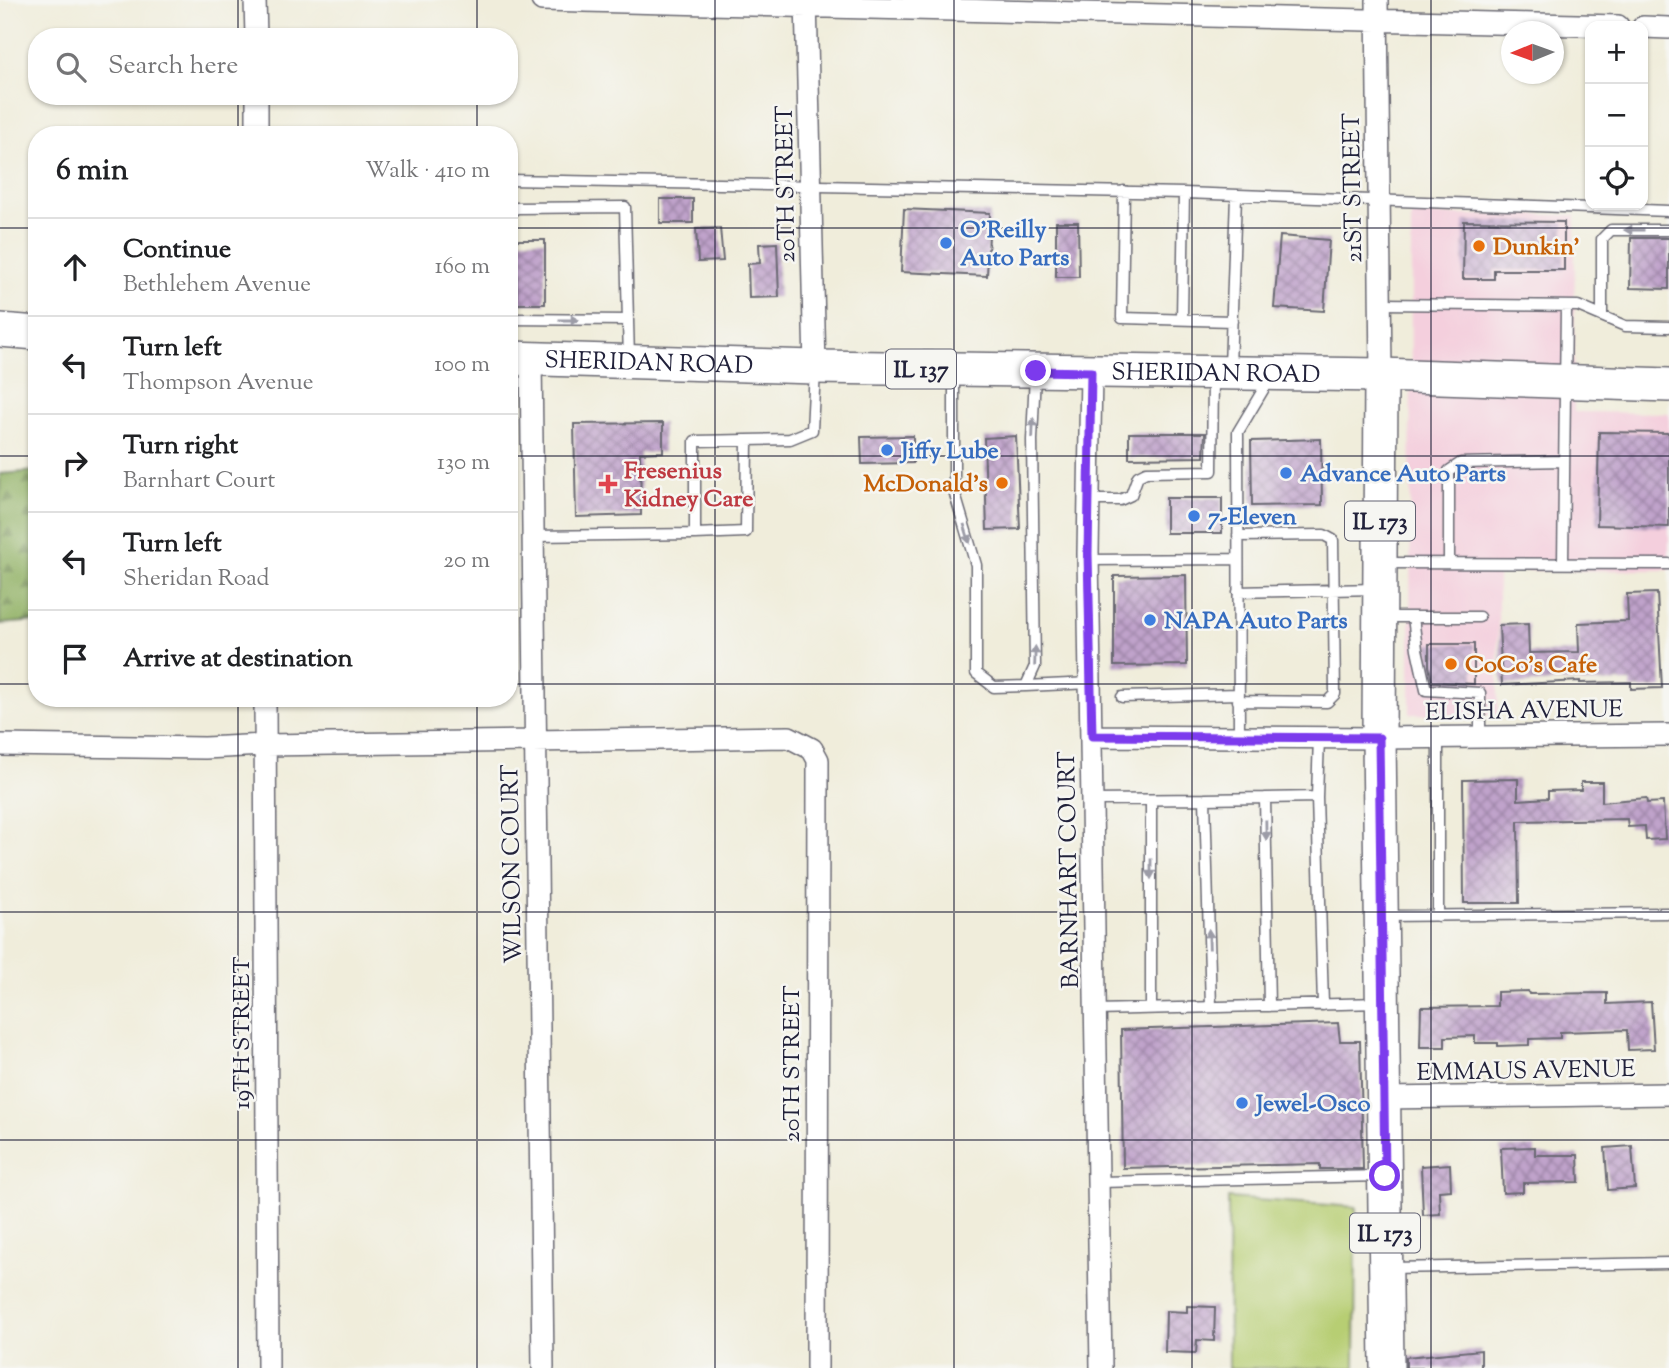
<!DOCTYPE html>
<meta charset="utf-8">
<style>
:root{--surface:#fff;--page:#f2f2f2;--text:#202124;--muted:#757577;--line:#e0e0e0}
body{margin:0;font-family:"Sorts Mill Goudy",serif;background:var(--page);color:var(--text)}
.controls{position:absolute;right:21px;top:21px;display:grid;overflow:hidden;border-radius:14px;box-shadow:0 2px 5px #0004}
.controls button{width:63px;height:63px;display:grid;place-items:center;padding:0;border:0;border-bottom:2px solid var(--line);background:var(--surface);color:var(--text);font:35px sans-serif}
.compass{position:absolute;left:1501px;top:21px;width:63px;height:63px;border-radius:50%;background:var(--surface);box-shadow:0 2px 5px #0004;rotate:269deg}
.stop{position:absolute;width:21px;height:21px;margin:-16px;border:5px solid #7c3aed;border-radius:50%;background:#fff}
.stop.end{background:#7c3aed;border-color:#fff;box-shadow:0 2px 7px #0008}
.list{margin:0;padding:0;list-style:none}
h2{display:flex;justify-content:space-between;align-items:center;height:91px;margin:0;padding:0 28px;font-size:30px}
h2 small{font-size:23px;font-weight:400;color:var(--muted)}
.list li{display:grid;grid-template-columns:46px 1fr auto;gap:21px;align-items:center;box-sizing:border-box;height:98px;padding:0 28px;border-top:2px solid var(--line)}
.list b{display:block;font-size:26px;white-space:nowrap}
.list p{margin:0;font-size:23px;white-space:nowrap;color:var(--muted)}
.list em{font-size:23px;font-style:normal;color:var(--muted)}
.icon{flex:none;width:38px;height:38px;fill:none;stroke:currentColor;stroke-width:2;stroke-linecap:round;stroke-linejoin:round}
.map{position:relative;flex:none;width:1669px;height:1368px;overflow:hidden}
.search{position:absolute;background:var(--surface);box-shadow:0 2px 5px #0004;left:28px;top:28px;width:490px;height:77px;display:flex;align-items:center;gap:18px;box-sizing:border-box;padding:0 24px;border-radius:28px;color:var(--muted);font-size:26px}
.panel{position:absolute;background:var(--surface);box-shadow:0 2px 5px #0004;left:28px;top:126px;width:490px;height:581px;border-radius:28px}
.map>svg:first-child{display:block}
</style>
<div class="map">
<svg width="1669" height="1368" viewBox="0 0 1669 1368">
<defs>
<pattern id="forest-firs" width="22" height="20" patternUnits="userSpaceOnUse" patternTransform="scale(1.75)"><rect width="22" height="20" fill="#91b165"/><path d="M5 1l3.5 6h-7zM16 11l3.5 6h-7z" fill="#769054"/></pattern>
<pattern id="building-cross-hatch" width="8" height="8" patternUnits="userSpaceOnUse" patternTransform="scale(1.75)"><rect width="8" height="8" fill="#c0a3cb"/><path d="M0 0l8 8M0 8l8-8" fill="none" stroke="#9c84a6"/></pattern>
</defs>
<rect width="100%" height="100%" fill="#f6f6f2"/>
<filter id="ink" filterUnits="userSpaceOnUse"><feTurbulence type="fractalNoise" baseFrequency=".0143" numOctaves="2"/><feDisplacementMap in="SourceGraphic" scale="14" xChannelSelector="R" yChannelSelector="G"/><feConvolveMatrix kernelMatrix="1 2 1 2 8 2 1 2 1" color-interpolation-filters="sRGB"/></filter>
<filter id="wash" filterUnits="userSpaceOnUse"><feTurbulence type="fractalNoise" baseFrequency=".00686" numOctaves="4" result="noise"/><feDisplacementMap in="SourceGraphic" scale="28" xChannelSelector="R" yChannelSelector="G"/><feGaussianBlur stdDeviation="1.57" result="paint"/><feColorMatrix in="noise" values="0 0 0 0 0 0 0 0 0 0 0 0 0 0 0 0 0 1.4 0 .05"/><feComposite in="paint" operator="in"/></filter>
<g filter="url(#wash)">
<rect width="100%" height="100%" fill="#f0eddb"/>
<!-- built -->
<path fill="#f4cfdd" d="M1411,215h164l-1,197 95,1v157l-171,1v144l-88,-1z"/>
<!-- forest -->
<path fill="url(#forest-firs)" stroke="#5a6a50" stroke-width="2" d="M37,471v150l-37,3v-150z"/>
<!-- park -->
<path fill="#b7ce73" stroke="#6c7857" stroke-width="2" d="M1228,1198l128,9 -1,161h-126z"/>
<g id="blocks">
<!-- building -->
<path fill="url(#building-cross-hatch)" d="M660,199h33v24h-33z
M904,209l86,4 -3,63 -86,-4z
M1464,221l100,1v48h-70v9h-31z
M1056,222h22l1,55h-23z
M720,228l3,33 -25,1 -2,-33z
M1280,236l49,4 -5,71 -50,-3z
M1631,238h38v51l-39,-1z
M516,240h29v64h-28z
M777,243l2,54 -30,1 -1,-34 12,-1 -1,-19z
M663,423v29l-23,1 1,62 -65,2 -2,-93z
M1599,432l70,1v94l-72,-2z
M1129,433h76l-1,24 -75,1z
M913,436v27l-51,1 -1,-27z
M1016,436l4,93 -33,1 -3,-92z
M1321,439l1,66 -70,1 -1,-65z
M1166,498h56v35h-56z
M1186,575l1,90 -73,1v-90z
M1657,593l5,95 -31,1v-7l-51,1v-2l-78,4 -3,-60 29,-1 1,29 50,-1 -1,-29 50,-2 -1,-27z
M1429,644h45v40l-42,-2 -3,-16z
M1518,779v21l30,-2v-7l33,-1v-8h21v20l44,-4 1,5 16,-1 2,37 -19,1 -1,-14 -17,1 -1,-8 -109,2 1,82h-55l-1,-123z
M1528,991l1,3 78,-1v11l44,-2 3,47 -26,1 -1,-20 -67,2v6l-31,1v6l-31,1v-3h-23v-7l-30,1v10h-25l1,-40 76,-1v-14z
M1338,1023l2,18h20l3,128h-43v-5l-197,4 -2,-138z
M1632,1146l3,42 -27,2 -3,-42z
M1535,1147v8h43l1,27 -56,1v9l-20,1 -2,-45z
M1450,1164l1,26 -12,1 1,23 -17,1 -2,-49z
M1187,1306l28,1 -1,34 -17,-1 -1,13 -31,-1 1,-41 21,1z
M1481,1350v18h-75v-11z"/>
</g>
</g>
<g filter="url(#ink)">
<use href="#blocks" fill-opacity="0" stroke="#6a6973" stroke-width="2"/>
<g fill="none" stroke-linecap="round" stroke-linejoin="round">
<!-- lane casing -->
<g stroke="#6a6973" stroke-width="13">
<path id="lane" d="M509,180l675,13 485,18
M1124,191l-2,127 110,3
M509,214l7,-6 109,-1 4,152
M1380,304l198,2 47,20 44,1
M1602,315v-76l9,-9h58
M509,319l119,1
M1182,319l2,-126
M1230,367l6,-171
M954,372v119l22,74v108l18,14 32,-1 9,-20 -3,-226 3,-66
M1089,500h31l11,-5 7,-19 8,-4 66,-1 1,-93
M695,534l51,-2 1,-92
M533,536l162,-2v-93l95,-2 22,-9 3,-60
M1238,536l86,-1 9,5 2,154 -8,8 -89,-1
M1088,560l150,-1
M1385,563l284,1
M1449,563v-92l12,-8 103,-2
M1563,563l3,-256
M1238,592l138,-3
M1382,617h97
M1413,617l4,32 9,41 54,3v44
M1026,686l65,-3
M1122,697l117,-3
M1239,737l-1,-305 31,-52
M1438,737v179
M1317,797l6,208
M1265,798l52,-1 2,-60
M1205,799l60,-1 4,208
M1093,800l112,-1 6,208
M1385,916l284,-3
M1151,1008v-208
M1096,1010l284,-7
M1098,1182l284,-6
M1389,1268l280,-5"/>
</g>
<!-- street casing -->
<g stroke="#6a6973" stroke-width="24">
<path id="street" d="M255,0l1,37
M542,0l1076,26
M806,0l9,367
M1377,0l4,375
M1643,27l26,1
M257,96v39
M531,359l12,1009
M1091,372l-3,182 13,814
M265,698l3,670
M1092,736l287,2 290,-3
M0,745l205,3 61,-3 523,-8 23,12 6,11 -1,608
M1383,1098l286,-4"/>
</g>
<!-- primary casing -->
<g stroke="#6a6973" stroke-width="36">
<g id="primary">
<path d="M0,330l37,3"/>
<path id="s1" d="M509,358l306,9 566,8 288,10"/>
<path d="M1381,375l-2,363 8,630"/>
</g>
</g>
<!-- lane -->
<use href="#lane" stroke="#fff" stroke-width="10"/>
<!-- street -->
<use href="#street" stroke="#fff" stroke-width="21"/>
<!-- primary -->
<use href="#primary" stroke="#fff" stroke-width="33"/>
</g>
<!-- one-way arrows -->
<defs><path id="oneway-solid" d="M-6-.8H1V-3.2L6.5 0L1 3.2V.8H-6Z" transform="scale(1.75)"/></defs>
<g fill="#9c9ca7">
<use href="#oneway-solid" transform="translate(1634 230) rotate(180)"/>
<use href="#oneway-solid" transform="translate(569 320)"/>
<use href="#oneway-solid" transform="translate(1033 428) rotate(-88)"/>
<use href="#oneway-solid" transform="translate(967 534) rotate(73)"/>
<use href="#oneway-solid" transform="translate(1035 656) rotate(-88)"/>
<use href="#oneway-solid" transform="translate(1266 830) rotate(89)"/>
<use href="#oneway-solid" transform="translate(1151 869) rotate(90)"/>
<use href="#oneway-solid" transform="translate(1209 939) rotate(-92)"/>
</g>
</g>
<g fill="none" stroke-linecap="round" stroke-linejoin="round" filter="url(#ink)">
<!-- route -->
<path stroke="#7c3aed" stroke-width="9" d="M1036,371l55,1 -3,182 4,182 287,2 6,438"/>
</g>
<!-- grid -->
<path fill="none" stroke="#22223b" stroke-width="2" stroke-opacity="0.55" d="M238,0v37M477,0v37M715,0v1368M954,0v1368M1192,0v1368M1431,0v1368M238,96v39M477,96v39M0,228h37M509,228h1160M0,456h37M509,456h1160M0,684h37M509,684h1160M238,698v670M477,698v670M0,912h1669M0,1140h1669"/>
<!-- markers -->
<g fill="#3f7fe0" stroke="#f6f6f2" stroke-width="2.5">
<circle cx="946" cy="243" r="7"/>
<circle cx="887" cy="450" r="7"/>
<circle cx="1286" cy="473" r="7"/>
<circle cx="1194" cy="516" r="7"/>
<circle cx="1150" cy="620" r="7"/>
<circle cx="1242" cy="1103" r="7"/>
</g>
<g fill="#e8710a" stroke="#f6f6f2" stroke-width="2.5">
<circle cx="1479" cy="246" r="7"/>
<circle cx="1002" cy="483" r="7"/>
<circle cx="1451" cy="664" r="7"/>
</g>
<path fill="#e0444e" stroke="#f6f6f2" stroke-width="2.5" d="M604.5 473.5h7v7h7v7h-7v7h-7v-7h-7v-7h7z"/>
<g text-anchor="middle" stroke-width="5" stroke-linejoin="round" paint-order="stroke">
<!-- shield labels -->
<g fill="#f6f6f2" stroke="#626272" stroke-width="2">
<rect x="886" y="349.5" width="70" height="39" rx="5"/>
<rect x="1345" y="501.5" width="70" height="39" rx="5"/>
<rect x="1350" y="1213.5" width="70" height="39" rx="5"/>
</g>
<g font-size="23" font-weight="bold" fill="#22223b">
<text x="921" y="377">IL 137</text>
<text x="1380" y="529">IL 173</text>
<text x="1385" y="1241">IL 173</text>
</g>
<!-- street labels -->
<g font-size="24" fill="#22223b" stroke="#f6f6f2">
<text transform="translate(785 184) rotate(-91)" y="8">20TH STREET</text>
<text transform="translate(1352 188) rotate(-91)" y="8">21ST STREET</text>
<text dy="8" stroke="none"><textPath href="#s1" startOffset="140">SHERIDAN ROAD</textPath></text>
<text dy="8" stroke="none"><textPath href="#s1" startOffset="707">SHERIDAN ROAD</textPath></text>
<text transform="translate(1524 710) rotate(-1)" y="8">ELISHA AVENUE</text>
<text transform="translate(511 864) rotate(-91)" y="8">WILSON COURT</text>
<text transform="translate(1068 870) rotate(-91)" y="8">BARNHART COURT</text>
<text transform="translate(241 1033) rotate(-90)" y="8">19TH STREET</text>
<text transform="translate(791 1064) rotate(-90)" y="8">20TH STREET</text>
<text transform="translate(1526 1070) rotate(-1)" y="8">EMMAUS AVENUE</text>
</g>
<!-- shop labels -->
<g font-size="24" font-weight="bold" fill="#366cbe" stroke="#f6f6f2" text-anchor="start">
<text x="960" y="237">O'Reilly<tspan x="960" dy="28">Auto Parts</tspan></text>
<text x="901" y="458">Jiffy Lube</text>
<text x="1300" y="481">Advance Auto Parts</text>
<text x="1208" y="524">7-Eleven</text>
<text x="1164" y="628">NAPA Auto Parts</text>
<text x="1256" y="1111">Jewel-Osco</text>
</g>
<!-- food labels -->
<g font-size="24" font-weight="bold" fill="#c56008" stroke="#f6f6f2" text-anchor="start">
<text x="1493" y="254">Dunkin'</text>
<text x="988" y="491" text-anchor="end">McDonald's</text>
<text x="1465" y="672">CoCo's Cafe</text>
</g>
<!-- health labels -->
<g font-size="24" font-weight="bold" fill="#be3a42" stroke="#f6f6f2" text-anchor="start">
<text x="624" y="478">Fresenius<tspan x="624" dy="28">Kidney Care</tspan></text>
</g>
</g>
</svg>
<div class="controls">
<button>+</button>
<button>−</button>
<button><svg class="icon" aria-label="locate" viewBox="0 0 24 24"><circle cx="12" cy="12" r="6"/><path d="M12 2v4M12 18v4M2 12h4M18 12h4"/></svg></button>
</div>
<svg class="compass" viewBox="-18 -18 36 36"><path d="M0-13l5 13h-10z" fill="#e53935"/><path d="M0 13l5-13h-10z" fill="#757577"/></svg>
<div class="stop" style="left:1385px;top:1176px"></div>
<div class="stop end" style="left:1036px;top:371px"></div>
<div class="search"><svg class="icon" aria-label="search" viewBox="0 0 24 24"><circle cx="10" cy="10" r="6"/><path d="M15 15l6 6"/></svg>Search here</div>
<section class="panel">
<h2>6 min<small>Walk · 410 m</small></h2>
<ul class="list">
<li><svg class="icon" aria-label="ahead" viewBox="0 0 24 24"><path d="M12 20V5M6 11l6-6 6 6"/></svg><div><b>Continue</b><p>Bethlehem Avenue</p></div><em>160 m</em></li>
<li><svg class="icon" aria-label="left" viewBox="0 0 24 24"><path d="M17 20v-9H6M10 6l-5 5 5 5"/></svg><div><b>Turn left</b><p>Thompson Avenue</p></div><em>100 m</em></li>
<li><svg class="icon" aria-label="right" viewBox="0 0 24 24"><path d="M7 20v-9h11M14 6l5 5-5 5"/></svg><div><b>Turn right</b><p>Barnhart Court</p></div><em>130 m</em></li>
<li><svg class="icon" aria-label="left" viewBox="0 0 24 24"><path d="M17 20v-9H6M10 6l-5 5 5 5"/></svg><div><b>Turn left</b><p>Sheridan Road</p></div><em>20 m</em></li>
<li><svg class="icon" aria-label="arrive" viewBox="0 0 24 24"><path d="M6 21V4h12l-3 4 3 4H6"/></svg><div><b>Arrive at destination</b></div></li>
</ul>
</section>
</div>
